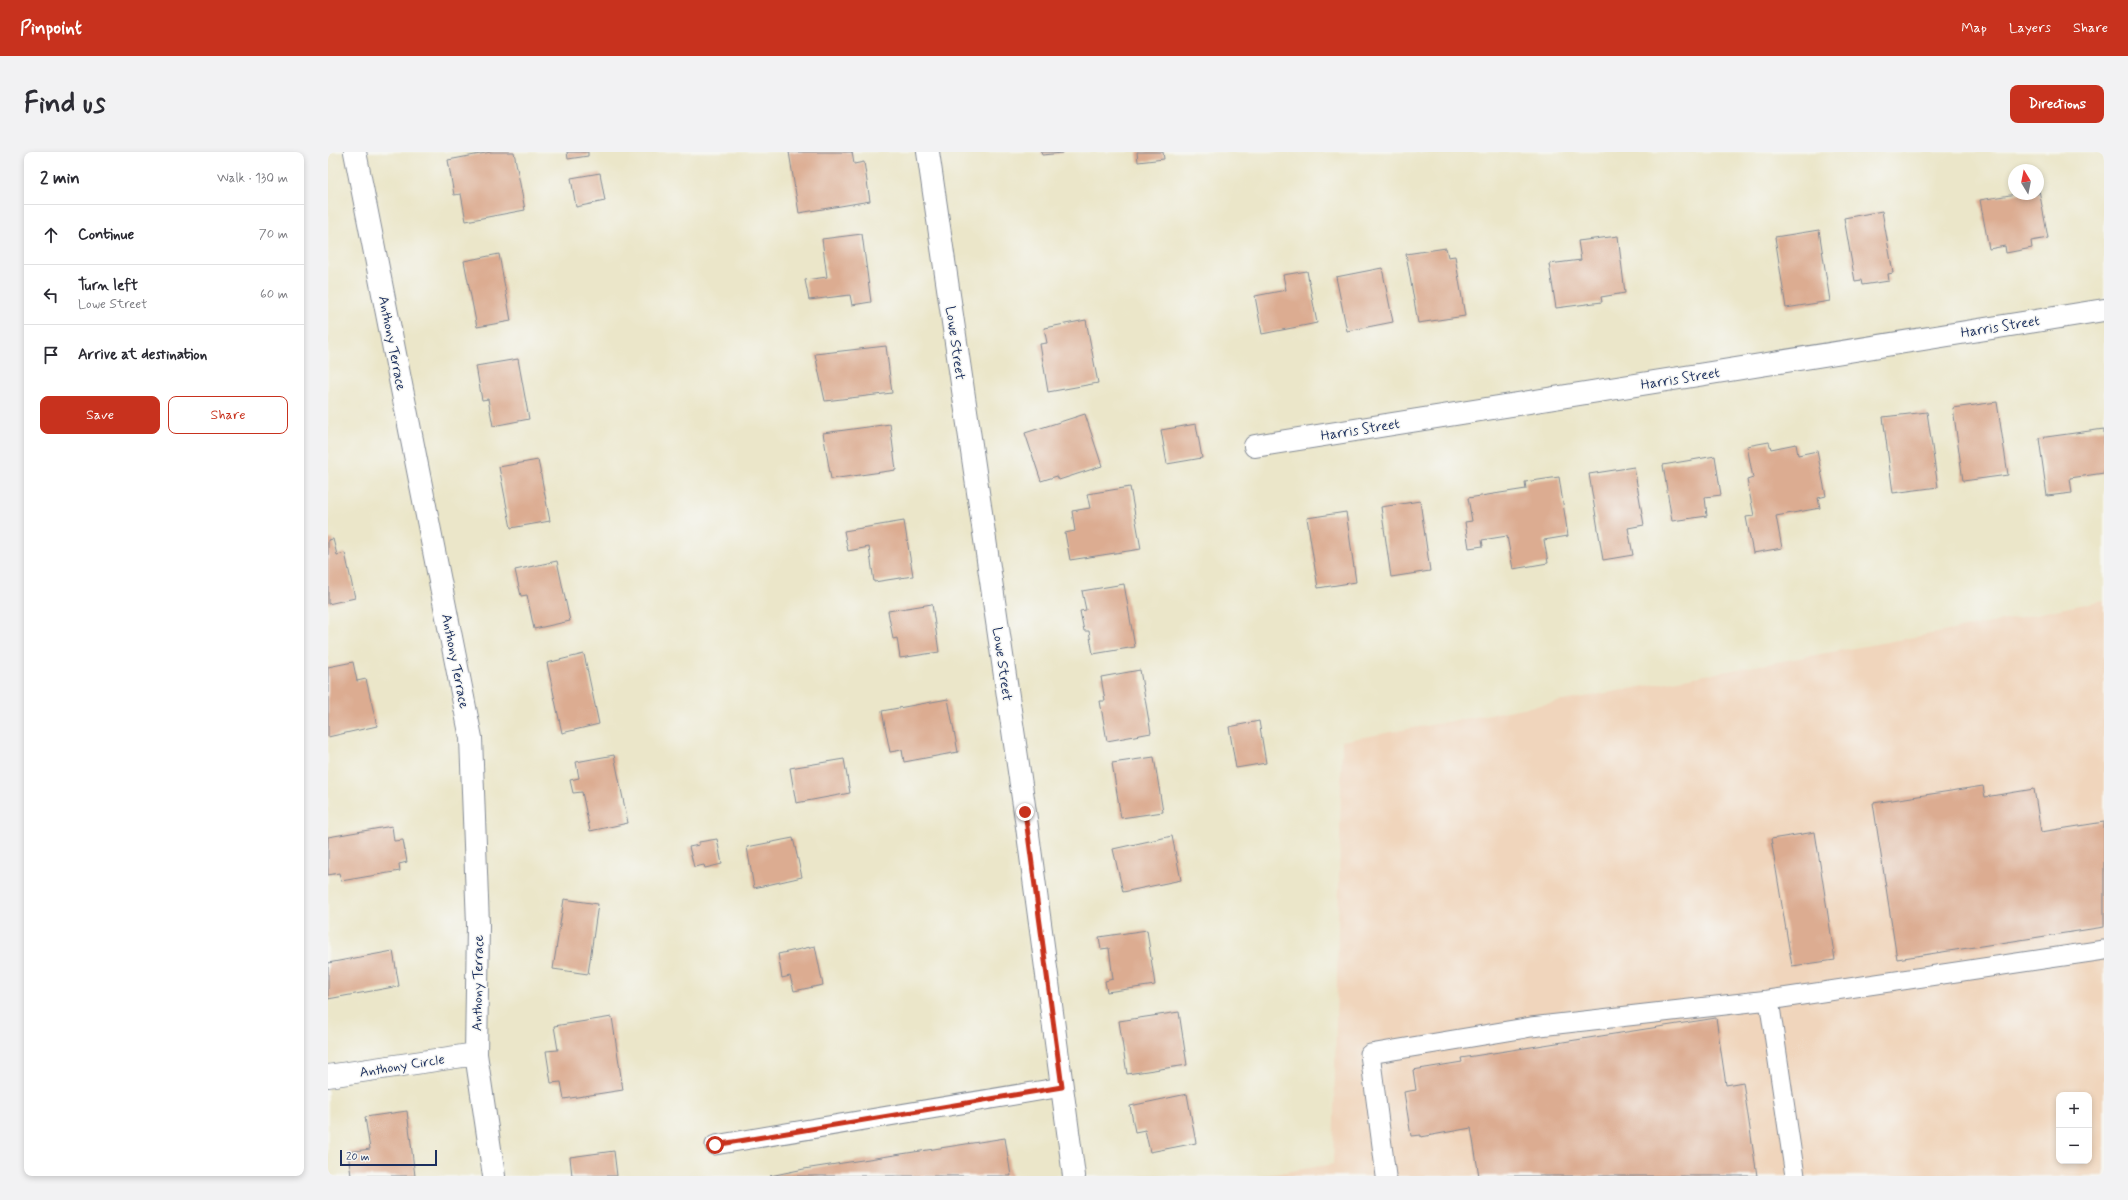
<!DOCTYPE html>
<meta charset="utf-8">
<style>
:root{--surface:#fff;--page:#f2f2f3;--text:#2b2b33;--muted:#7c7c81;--line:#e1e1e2;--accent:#c8321e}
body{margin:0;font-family:Mynerve,sans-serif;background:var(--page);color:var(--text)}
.controls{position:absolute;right:12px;bottom:12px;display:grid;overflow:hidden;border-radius:8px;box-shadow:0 2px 6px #0003}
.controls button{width:36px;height:36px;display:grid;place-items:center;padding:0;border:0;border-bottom:1px solid var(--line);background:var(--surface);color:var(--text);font:20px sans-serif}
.compass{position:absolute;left:1680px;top:12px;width:36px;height:36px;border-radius:50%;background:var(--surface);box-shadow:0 2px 6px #0003;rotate:350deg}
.scale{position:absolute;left:12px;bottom:10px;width:97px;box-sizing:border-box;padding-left:4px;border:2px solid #1b2f5e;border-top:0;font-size:11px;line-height:14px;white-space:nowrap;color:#1b2f5e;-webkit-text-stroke:3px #f6f6f2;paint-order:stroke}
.stop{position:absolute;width:12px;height:12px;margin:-9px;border:3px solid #c8321e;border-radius:50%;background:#fff}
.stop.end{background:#c8321e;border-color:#fff;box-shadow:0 1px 4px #0008}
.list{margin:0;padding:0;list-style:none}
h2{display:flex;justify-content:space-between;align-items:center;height:52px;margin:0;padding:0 16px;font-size:17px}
h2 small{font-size:13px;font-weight:400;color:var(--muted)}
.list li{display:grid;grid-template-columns:26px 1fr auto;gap:12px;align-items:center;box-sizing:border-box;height:60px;padding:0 16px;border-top:1px solid var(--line)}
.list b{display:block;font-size:15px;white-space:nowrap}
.list p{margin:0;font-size:13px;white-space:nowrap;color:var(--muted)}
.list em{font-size:13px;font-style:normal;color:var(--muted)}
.actions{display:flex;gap:8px;padding:12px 16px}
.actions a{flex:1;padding:9px 0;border:1px solid var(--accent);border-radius:8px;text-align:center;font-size:14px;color:var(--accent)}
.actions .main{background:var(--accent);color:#fff}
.icon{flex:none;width:22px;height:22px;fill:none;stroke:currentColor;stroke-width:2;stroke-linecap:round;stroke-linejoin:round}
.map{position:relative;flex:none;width:1776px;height:1024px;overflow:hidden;border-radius:8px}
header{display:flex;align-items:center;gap:24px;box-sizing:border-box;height:56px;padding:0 20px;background:var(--accent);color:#fff}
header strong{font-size:19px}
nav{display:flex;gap:22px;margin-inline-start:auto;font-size:14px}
.intro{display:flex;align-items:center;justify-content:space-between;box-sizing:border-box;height:96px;padding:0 24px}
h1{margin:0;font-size:28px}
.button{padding:10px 18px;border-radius:8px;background:var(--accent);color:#fff;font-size:14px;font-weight:700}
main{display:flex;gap:24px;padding:0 24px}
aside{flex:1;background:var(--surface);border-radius:8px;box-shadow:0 2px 6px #0003}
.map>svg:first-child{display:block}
</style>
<header>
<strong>Pinpoint</strong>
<nav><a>Map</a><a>Layers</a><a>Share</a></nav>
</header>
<div class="intro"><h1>Find us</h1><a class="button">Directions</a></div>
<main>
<aside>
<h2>2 min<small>Walk · 130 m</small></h2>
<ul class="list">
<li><svg class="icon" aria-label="ahead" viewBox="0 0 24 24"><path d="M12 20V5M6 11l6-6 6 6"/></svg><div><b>Continue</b></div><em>70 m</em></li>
<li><svg class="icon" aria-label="left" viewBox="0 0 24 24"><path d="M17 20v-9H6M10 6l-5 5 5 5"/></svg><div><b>Turn left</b><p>Lowe Street</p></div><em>60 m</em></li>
<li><svg class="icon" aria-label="arrive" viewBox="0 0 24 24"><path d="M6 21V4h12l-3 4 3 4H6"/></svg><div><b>Arrive at destination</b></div></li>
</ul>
<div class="actions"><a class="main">Save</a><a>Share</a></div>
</aside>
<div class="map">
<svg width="1776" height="1024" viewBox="0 0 1776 1024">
<rect width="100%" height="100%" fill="#f6f6f2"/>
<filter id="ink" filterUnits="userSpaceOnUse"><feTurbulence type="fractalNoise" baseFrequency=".025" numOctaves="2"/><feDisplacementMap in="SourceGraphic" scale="8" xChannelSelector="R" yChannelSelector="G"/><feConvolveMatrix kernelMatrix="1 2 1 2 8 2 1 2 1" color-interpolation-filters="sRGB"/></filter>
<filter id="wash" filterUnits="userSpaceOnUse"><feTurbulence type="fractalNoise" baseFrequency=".012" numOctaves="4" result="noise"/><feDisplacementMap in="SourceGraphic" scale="16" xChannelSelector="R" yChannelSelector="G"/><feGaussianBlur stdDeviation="0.9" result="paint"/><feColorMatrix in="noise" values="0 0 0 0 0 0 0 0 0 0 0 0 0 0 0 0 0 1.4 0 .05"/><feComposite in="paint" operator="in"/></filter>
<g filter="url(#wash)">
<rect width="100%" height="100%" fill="#ebe6c9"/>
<!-- built -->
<path fill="#f0d5bc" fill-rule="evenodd" d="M1776,448v576h-842l71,-12 9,-423 650,-118zM1731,943h30v66h-30z"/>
<g id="blocks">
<!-- building -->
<path fill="#dcac91" d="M163,0h23l11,58 -59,11 -5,-27 -7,1 -6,-35z
M239,0h21v4l-20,3z
M461,0h63l2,12 10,-2 6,39 -71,12z
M713,0h22v1l-21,2z
M809,0h26l1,7 -26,3z
M272,21l5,28 -29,6 -5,-29z
M1710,38h1l9,48 -17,3 1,7 -26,5 -1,-7 -16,3 -9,-49 36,-6h22z
M1554,59l11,62 -5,1 1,7 -27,4 -1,-5 -6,1 -11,-63z
M1491,78l11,71 -44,7 -11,-71z
M534,82l9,68 -19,3 -2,-10 -41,5 -4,-20 22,-3 -5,-38z
M1290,84l7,57 -24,4 1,5 -46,6 -7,-44 32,-4 -3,-19z
M1118,96l2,9 7,-1 10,60 -47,7 -12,-69z
M171,102l12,67 -34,6 -13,-66z
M1054,116l11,54 -46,9 -11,-54z
M979,119l10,52 -55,11 -7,-38 31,-6 -3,-15z
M758,168l12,63 -50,9 -8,-48 7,-1 -3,-15z
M558,194l6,47 -67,8 -10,-47z
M190,207l11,60 -36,7 -5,-27 -6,1 -6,-34z
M1669,250l11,73 -45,6 -10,-73z
M1599,260l11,75 -45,6 -10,-76z
M757,262l17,52 -43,14 -2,-4 -16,5 -16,-48z
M562,272l6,46 -65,9 -8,-46z
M868,272l6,34 -35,6 -6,-34z
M1776,277v44l-34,5 2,15 -25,3 -8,-58z
M1441,290l2,7 25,-5 2,11 19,-4 9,45 -8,2 2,10 -44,8 6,32 -29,5 -7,-36 8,-1 -7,-36 6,-2 -6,-32z
M1387,304l6,39 -16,2 2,19 -35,5 -9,-56z
M210,308l12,61 -39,7 -12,-61z
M1306,315l10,58 -16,3 5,27 -30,5 -14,-86z
M1231,325l9,59 -24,4 4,23 -35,6 -6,-33 -25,4 1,6 -14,2 -4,-26 7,-1 -4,-23 58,-9 -1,-7z
M802,335l11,62 -71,11 -5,-27 10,-2 -3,-20 18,-3 -3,-14z
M1092,349l10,70 -39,6 -10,-70z
M1018,360l10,70 -38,6 -11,-70z
M576,369l9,55 -39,6 -5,-35 -21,4 -4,-20z
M5,387l4,16 8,-2 10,45 -27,6v-64z
M229,409l13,60 -36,8 -7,-34 -6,1 -6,-26z
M796,432l11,63 -42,7 -4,-23h-5l-4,-20 6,-1 -4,-19z
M604,452l7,48 -39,6 -3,-20 -4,1 -5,-28z
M256,502l15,70 -37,9 -15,-70z
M25,510l4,19 9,-2 11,47 -49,11v-70z
M812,518l11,63 -44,8 -7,-40h5l-4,-24z
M620,547l10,53 -54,10 -2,-12 -12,2 -8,-41z
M931,569l7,42 -30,5 -7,-41z
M286,603l14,68 -38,8 -8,-39 -9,1 -3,-13 9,-2 -3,-16z
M826,605l9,55 -42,6 -9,-55z
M516,607l6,34 -54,10 -6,-35z
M1655,634l2,11 49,-8 7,43 63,-10v105l-207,32 -24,-156z
M64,674l2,15 9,-1 4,22 -8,2 1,7 -59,10 -2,-8 -11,2v-38z
M1487,680l20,128 -43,6 -21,-127z
M844,684l9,44 -58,12 -10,-43z
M465,686l9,39 -48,11 -7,-41z
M389,687l5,25 -17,4 -1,-3 -10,2 -5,-20 10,-2v-3z
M236,747l34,5 -10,70 -35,-5z
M819,778l8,55 -48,7 -2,-11 8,-2 -4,-31 -8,1 -2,-12z
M487,794l8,39 -29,6 -4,-15 -8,2 -4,-24z
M65,799l6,35 -71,13v-36z
M851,860l8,53 -60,9 -8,-53z
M284,865l11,73 -59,9 -3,-17 -10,1 -5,-32 12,-1 -4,-24z
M1388,866l10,67 17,-3 14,94h-278l-8,-48 -50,9v-2l-10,1 -7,-44 12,-2 -3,-20 49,-8 -1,-4z
M859,942l9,49 -46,9 -5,-22 -10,2 -5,-26z
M79,959l8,65h-64l-3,-24 22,-3 -5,-32z
M677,986l6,38h-241l34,-7z
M286,999l3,25h-45l-2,-19z"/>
</g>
</g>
<g filter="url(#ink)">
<use href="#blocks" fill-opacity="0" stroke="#838a94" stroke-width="1"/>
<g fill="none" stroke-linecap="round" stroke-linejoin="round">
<!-- lane casing -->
<g stroke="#838a94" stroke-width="21">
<path id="lane" d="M387,993l347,-58
M1058,1024l-16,-122 161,-27 238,-27
M1467,1024l-26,-176 335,-50"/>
</g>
<!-- street casing -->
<g stroke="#838a94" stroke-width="24">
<path id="street" d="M27,0l116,586 7,187 -2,129 18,122
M600,0l97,660 49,364
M927,294l849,-136
M0,924l148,-22"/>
</g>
<!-- lane -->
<use href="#lane" stroke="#fff" stroke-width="19"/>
<!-- street -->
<use href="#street" stroke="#fff" stroke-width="22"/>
</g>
</g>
<g fill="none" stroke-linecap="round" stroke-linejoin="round" filter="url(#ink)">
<!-- route -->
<path stroke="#c8321e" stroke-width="5" d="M387,993l347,-58 -37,-275"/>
</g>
<g text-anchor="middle" stroke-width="3" stroke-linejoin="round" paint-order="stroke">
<!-- street labels -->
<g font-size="14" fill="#1b2f5e" stroke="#f6f6f2">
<text transform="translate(1672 174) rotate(-9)" y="5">Harris Street</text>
<text transform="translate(65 191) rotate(79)" y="5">Anthony Terrace</text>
<text transform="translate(628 191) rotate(82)" y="5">Lowe Street</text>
<text transform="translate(1352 226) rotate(-9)" y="5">Harris Street</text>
<text transform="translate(1032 277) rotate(-9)" y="5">Harris Street</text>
<text transform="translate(128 509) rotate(79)" y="5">Anthony Terrace</text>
<text transform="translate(675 512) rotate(82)" y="5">Lowe Street</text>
<text transform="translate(149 831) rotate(-89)" y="5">Anthony Terrace</text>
<text transform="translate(74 913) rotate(-9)" y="5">Anthony Circle</text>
</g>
</g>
</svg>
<div class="controls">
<button>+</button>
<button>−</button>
</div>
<svg class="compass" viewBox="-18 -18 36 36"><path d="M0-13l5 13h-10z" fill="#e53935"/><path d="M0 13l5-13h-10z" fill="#7c7c81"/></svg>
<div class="scale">20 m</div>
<div class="stop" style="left:387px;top:993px"></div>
<div class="stop end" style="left:697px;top:660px"></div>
</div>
</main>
